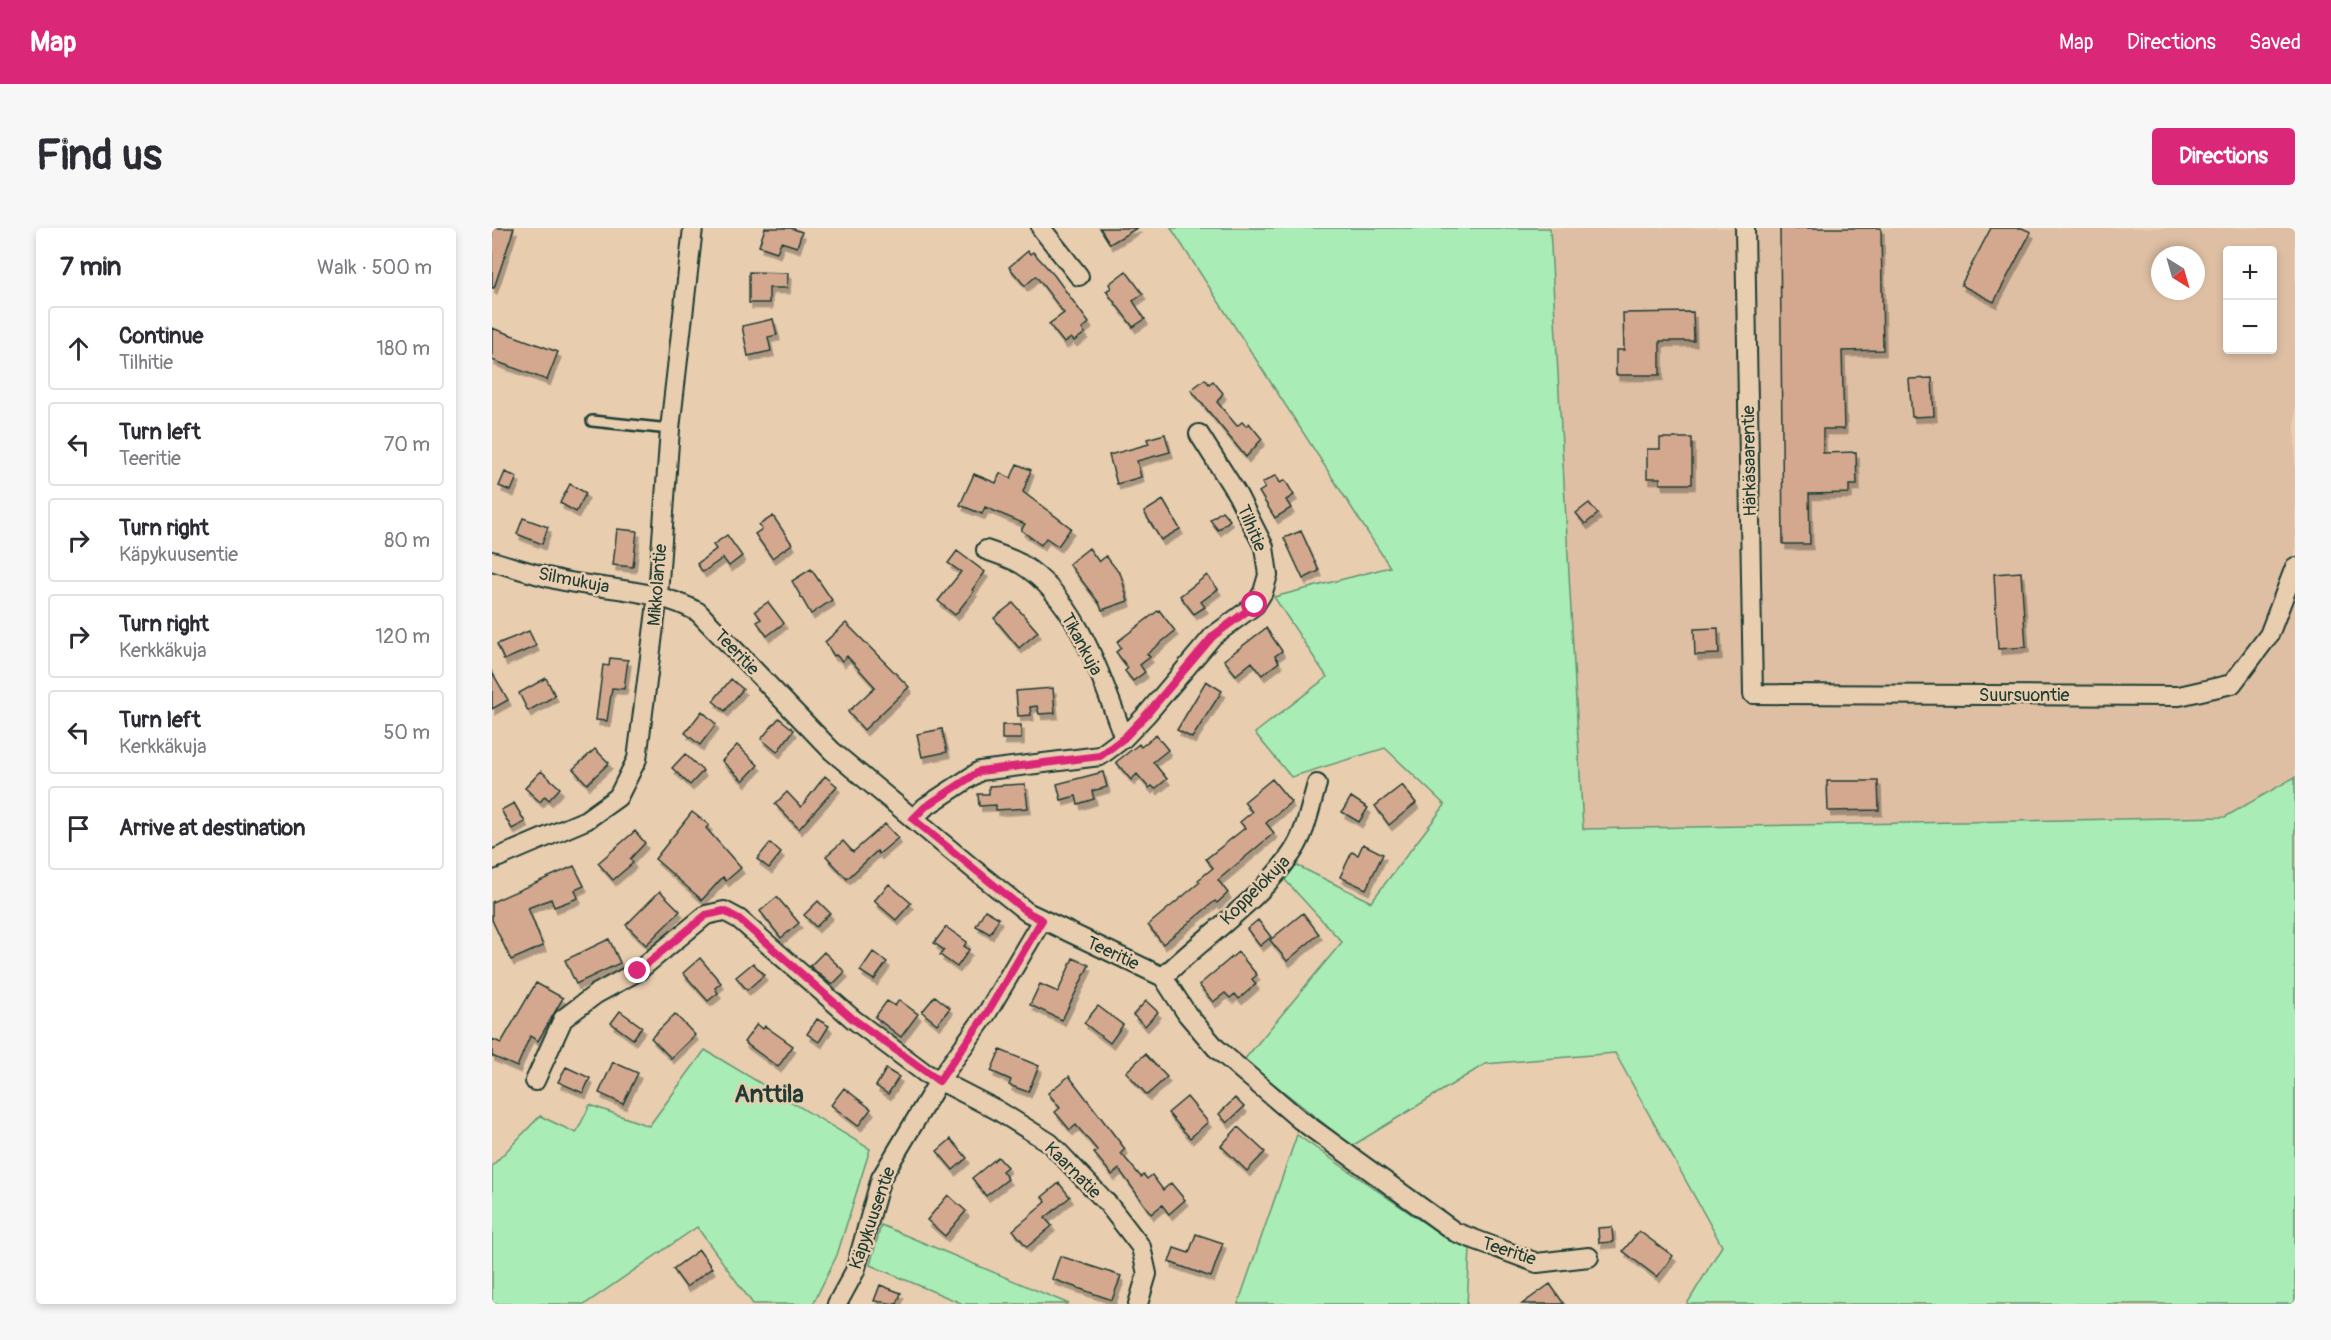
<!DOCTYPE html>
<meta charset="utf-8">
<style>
:root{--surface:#fff;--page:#f7f7f7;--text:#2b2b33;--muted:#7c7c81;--line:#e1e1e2;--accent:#db2777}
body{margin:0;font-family:Pangolin,sans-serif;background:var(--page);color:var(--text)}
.controls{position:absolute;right:18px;top:18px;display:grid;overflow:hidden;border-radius:6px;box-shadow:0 3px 9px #0003}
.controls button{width:54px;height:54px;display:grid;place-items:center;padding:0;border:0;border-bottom:2px solid var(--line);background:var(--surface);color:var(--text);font:30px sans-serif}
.compass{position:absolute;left:1659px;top:18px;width:54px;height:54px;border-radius:50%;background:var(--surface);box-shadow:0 3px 9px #0003;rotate:143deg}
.stop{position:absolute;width:18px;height:18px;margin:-14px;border:4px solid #db2777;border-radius:50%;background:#fff}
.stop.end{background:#db2777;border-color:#fff;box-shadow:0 2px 6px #0008}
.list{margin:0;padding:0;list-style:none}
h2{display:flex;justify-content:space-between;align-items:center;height:78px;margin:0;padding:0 24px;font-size:26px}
h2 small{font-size:20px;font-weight:400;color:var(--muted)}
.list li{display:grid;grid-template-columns:39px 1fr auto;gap:18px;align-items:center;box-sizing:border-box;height:84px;margin:0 12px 12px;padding:0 12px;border:2px solid var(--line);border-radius:6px}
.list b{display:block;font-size:22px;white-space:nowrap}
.list p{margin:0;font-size:20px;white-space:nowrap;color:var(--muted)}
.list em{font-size:20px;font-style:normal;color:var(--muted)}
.icon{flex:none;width:33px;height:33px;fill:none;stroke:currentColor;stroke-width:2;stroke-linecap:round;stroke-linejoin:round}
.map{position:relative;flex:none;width:1803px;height:1076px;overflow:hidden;border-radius:6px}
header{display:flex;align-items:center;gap:36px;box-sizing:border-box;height:84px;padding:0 30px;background:var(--accent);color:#fff}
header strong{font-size:28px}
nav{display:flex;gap:33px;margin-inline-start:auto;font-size:21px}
.intro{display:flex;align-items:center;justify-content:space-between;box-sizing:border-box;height:144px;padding:0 36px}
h1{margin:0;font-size:42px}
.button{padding:15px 27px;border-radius:6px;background:var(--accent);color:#fff;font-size:21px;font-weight:700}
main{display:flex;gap:36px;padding:0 36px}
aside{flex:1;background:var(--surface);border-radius:6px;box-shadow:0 3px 9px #0003}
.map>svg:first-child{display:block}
</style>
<header>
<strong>Map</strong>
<nav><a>Map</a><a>Directions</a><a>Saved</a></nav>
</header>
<div class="intro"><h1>Find us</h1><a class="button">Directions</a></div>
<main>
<aside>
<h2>7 min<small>Walk · 500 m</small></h2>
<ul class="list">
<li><svg class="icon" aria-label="ahead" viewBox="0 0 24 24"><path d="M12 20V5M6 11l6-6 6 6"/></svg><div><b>Continue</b><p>Tilhitie</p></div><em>180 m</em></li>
<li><svg class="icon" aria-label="left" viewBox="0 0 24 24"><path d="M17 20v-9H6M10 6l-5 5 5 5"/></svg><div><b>Turn left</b><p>Teeritie</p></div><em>70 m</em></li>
<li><svg class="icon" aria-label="right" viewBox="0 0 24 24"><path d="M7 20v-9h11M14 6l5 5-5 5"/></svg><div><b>Turn right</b><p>Käpykuusentie</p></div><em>80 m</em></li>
<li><svg class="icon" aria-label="right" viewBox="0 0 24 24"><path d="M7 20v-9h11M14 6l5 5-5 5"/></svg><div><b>Turn right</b><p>Kerkkäkuja</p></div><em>120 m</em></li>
<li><svg class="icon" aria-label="left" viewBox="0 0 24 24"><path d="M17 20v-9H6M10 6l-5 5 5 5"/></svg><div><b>Turn left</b><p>Kerkkäkuja</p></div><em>50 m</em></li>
<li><svg class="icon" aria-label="arrive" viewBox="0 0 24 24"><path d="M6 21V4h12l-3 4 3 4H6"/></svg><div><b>Arrive at destination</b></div></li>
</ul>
</aside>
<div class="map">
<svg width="1803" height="1076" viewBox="0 0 1803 1076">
<defs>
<filter id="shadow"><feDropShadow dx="3" dy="5.5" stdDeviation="0" flood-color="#0004"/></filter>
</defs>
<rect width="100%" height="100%" fill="#e8cdaf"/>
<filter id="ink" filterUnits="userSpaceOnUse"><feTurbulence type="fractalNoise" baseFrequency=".0167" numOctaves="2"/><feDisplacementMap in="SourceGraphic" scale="12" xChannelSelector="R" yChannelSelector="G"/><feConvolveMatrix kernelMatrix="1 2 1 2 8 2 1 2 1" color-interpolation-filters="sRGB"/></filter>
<g filter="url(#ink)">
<!-- built -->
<path fill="#debfa3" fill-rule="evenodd" d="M1058,0h745v549l-70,40 -643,12zM1736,22h44v100h-44zM1668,27h36v36h-36z"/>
<!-- green -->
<path fill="#aaecb5" stroke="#649474" stroke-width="1.5" d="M679,0h379l33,601 642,-12 70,-40v527h-608l35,-58 -107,-193 -130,11 -133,82 -108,-86 98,-118 -57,-62 11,-15 75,37 74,-97 -60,-57 -94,29 -36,-44 72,-56 -53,-80 116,-30z
M213,822l165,99 -33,106 -24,49h-60l-56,-77 -112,77h-93v-138l48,-50 36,17 14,-28 59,21z
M805,907l152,105 21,9 -3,55h-229z
M389,997l188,79h-106l-93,-39z"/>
<!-- building -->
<path fill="#d4a88e" stroke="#1f3d34" stroke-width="1.5" filter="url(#shadow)" d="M0,0h22l-20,60h-2z
M273,0h26l11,4 -5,15 -16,-5 -4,10 -18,-6z
M608,0h37l-27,16z
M1288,0h101l2,122 -41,1 2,78h-21v24l33,-1 1,33h-8v8l-40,1 1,50h-27z
M1499,0h31l9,4 -37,70 -33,-17z
M536,23l2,3 3,-2 21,23 35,48 -7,6 3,4 -11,8 -3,-3 -7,5 -15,-19 15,-11 -28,-37 -11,10 -16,-19z
M634,43l17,23 -10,7 12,18 -12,8 -27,-36 5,-3 -2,-4z
M257,44l39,1 -1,15h-18v15h-20z
M1201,84l1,29h-34v34h-44v-25h8l-1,-37z
M281,91l4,16 -9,2 3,14 -23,5 -6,-30z
M0,100l66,24 -11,28 -55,-20z
M1440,150l2,38 -22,1 -3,-38z
M713,151l4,5 4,-3 10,12 -6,9 20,24 5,-4 4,4 3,-3 13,16 -16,18 -55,-67z
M673,206l5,18 -33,9 4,16 -24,7 -8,-29 40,-11 -2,-5z
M1168,210h32v46h-32v-6h-13v-29h13z
M525,236l14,6 -8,22 48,36 -13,18 -12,-8 -5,7 -20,-15 4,-6 -40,-17 -3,7 -22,-9 14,-31 22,9 4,-10 11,5z
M13,244l12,5 -6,14 -12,-5z
M784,247l4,8 5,-3 9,15 -8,5 5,8 -16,10 -16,-26 6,-4 -3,-5z
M78,256l16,9 -10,19 -16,-9z
M671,272l17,29 -19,11 -17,-28z
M1097,275l9,11 -13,10 -9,-11z
M730,283l8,9 -12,10 -8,-10z
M281,288l19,28 -20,14 -17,-24 7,-5 -3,-4z
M31,290l25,9 -6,17 -25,-10z
M125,301l20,2 -4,36 -20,-2z
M809,303l18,40 -16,8 -19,-41z
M235,307l15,21 -13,10 -6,-8 -20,14 -6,-8 19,-15 -3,-4z
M597,320l10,14 7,-6 15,19 7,26 -26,9 -3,-7 -30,-39z
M465,323l28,21 -13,18 2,1 -19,24 -17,-14 23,-29 -13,-9z
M319,341l21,31 -21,14 -19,-33z
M1529,344l5,75 -28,2 -4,-75z
M715,347l11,14 -17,13 4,5 -11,7 -14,-18z
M276,374l16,21 -17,13 -10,-14 4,-3 -6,-8z
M521,375l25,29 -19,16 -25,-30z
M667,382l16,21 -28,23 3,3 -10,8 5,7 -12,9 -8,-10 3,-3 -12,-16 5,-4 -4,-6z
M354,395l63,64 -45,43 -16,-18 27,-25 -28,-31 -5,5 -6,-6 -2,1 -9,-14z
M774,400l16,23 -7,5 4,6 -17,13 -10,-13 -16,13 -12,-15z
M1226,400l1,26 -24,1 -1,-26z
M37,403l7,15 -32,14 -7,-16z
M118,430l18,2 -4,29 -12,-1 -5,33 -11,-1 7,-55 6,1z
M0,444l16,28 -16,9z
M54,450l9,18 -27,15 -9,-18z
M239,451l12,10 -18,22 -12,-10z
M714,453l16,10 -30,47 -15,-8z
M561,460l2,25 -16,1 -2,-8 -7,1 1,8 -13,1 -2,-25z
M210,483l14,13 -16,21 -15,-12z
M287,490l15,12 -17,22 -16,-13z
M510,497h19v14h-19z
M450,501l5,23 -25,5 -5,-23z
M664,507l12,15 -15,12 14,17 -12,10 -3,-3 -3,2 -12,-14 -6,6 -15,-18 23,-18 2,3z
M245,517l21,20 -15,16 -21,-20z
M103,521l14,14 -22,21 -14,-15z
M193,526l18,17 -13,14 -18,-17z
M49,543l19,17 -11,12 -4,-4 -5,6 -15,-14z
M611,544l4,15 -15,4 2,8 -16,5 -2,-8 -15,4 -4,-16z
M333,548l12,10 -38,43 -24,-25 12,-12 14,15z
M780,551l19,23 -25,21 8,10 -56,47 10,13 -11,10 -2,-2 -52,43 -15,-19 52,-43 -2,-2 15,-12 -7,-9 39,-31 -5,-6 12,-10 -8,-10z
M1335,553h51l1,29 -51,1z
M533,556l3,24 -32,2v-5l-17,1 -1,-12h11v-8z
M910,557l14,18 -27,22 -14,-19z
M859,569l17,11 -9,14 -17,-10z
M22,575l11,19 -13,7 -11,-19z
M200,584l17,13 -3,3 35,40 -15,13 -3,-4 -21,23 -47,-41z
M393,596l13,14 -19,16 -2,-3 -30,28 -21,-23 17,-15 10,11z
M143,603l10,12 -15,16 3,4 -20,17 -15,-17z
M278,615l11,10 -12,15 -12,-9z
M871,616l20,10 -17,35 -26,-12 12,-25 6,3z
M82,638l10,20 -9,4 3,8 -24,9 -3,-8 -23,9 15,38 -32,14 -19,-40v-18z
M397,656l22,19 -15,17 -22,-19z
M168,663l20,20 -34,34 -20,-20z
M285,669l22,26 -18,15 -21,-27z
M326,673l12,12 -14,14 -12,-12z
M493,682l14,8 -9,16 -14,-8z
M811,685l16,21 -32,27 -17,-21z
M766,692l13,17 -11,9 -13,-17z
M454,699l21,15 -3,4 5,4 -12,17 -17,-12 4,-5 -10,-7z
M117,711l11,24 -44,21 -11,-24z
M332,724l21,20 -13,13 -22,-19z
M381,724l14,10 -13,18 -14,-9z
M746,724l19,23 -5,4 4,5 -17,15 -4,-5 -5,4 -5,-5 -12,9 -14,-17z
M208,730l21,25 -6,5 3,5 -10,8 -25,-28z
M581,730l16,7 -27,55 -32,-15 10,-21 18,8z
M261,735l11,12 -17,15 -11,-13z
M44,755l27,15 -25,43 -8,-5 -13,31 -25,-11v-17l9,4z
M443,768l15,12 -13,16 -15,-12z
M407,772l19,14 -17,23 -26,-20 12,-16 8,5z
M654,773l12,11 -13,14 -12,-11z
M606,778l25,19 -13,18 -26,-20z
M128,783l22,16 -9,12 -22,-16z
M183,786l20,21 -24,23 -20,-20z
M325,791l12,7 -10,16 -12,-8z
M265,796l6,5 2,-3 28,20 -15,21 -34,-25z
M508,822l39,16 -11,26 -19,-7 2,-5 -20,-9z
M653,826l22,23 -20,18 -21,-23z
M121,834l25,11 -15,31 -24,-11z
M74,839l24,11 -7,15 -25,-11z
M394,841l13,8 -11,17 -12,-8z
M577,848l56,73 -4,4 20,24 3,-2 3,4 5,-4 11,15 8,-7 14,17 -16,14 -7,-9 -11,9 -32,-45 -7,6 -18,-22 4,-2 -22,-26 -6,5 -15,-18 5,-4 -12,-15z
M352,860l27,21 -13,17 -27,-21z
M695,869l21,25 -18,16 -22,-25z
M743,870l9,9 -17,16 -8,-9z
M746,899l27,25 -18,19 -26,-25z
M459,911l16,19 -14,12 -16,-19z
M506,929l9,10 -5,4 6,8 -22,17 -14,-18z
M567,955l11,14 -25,21 7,8 -25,21 -14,-17 33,-28 -4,-5z
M456,967l18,16 -21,25 -18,-16z
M1120,999l1,15 -14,1 -1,-15z
M1147,1003l34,25 -16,21 -34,-26z
M704,1006l27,9 -12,34 -42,-15 5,-14 15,5z
M207,1022l13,18 -26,19 -13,-18z
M568,1028l61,20 -9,24 -60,-21z
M1058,1056l14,20h-42z
M388,1057l21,8 -4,11 -23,-3z"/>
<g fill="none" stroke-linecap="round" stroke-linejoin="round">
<!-- service casing -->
<g stroke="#1f3d34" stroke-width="14">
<path id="service" d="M100,193l78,8"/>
</g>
<!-- minor casing -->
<g stroke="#1f3d34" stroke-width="22">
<path id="minor" d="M549,0l38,48
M1253,0l8,466 426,2 53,-12 37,-49 26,-68
M494,322c12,4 24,8 35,14 58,36 80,114 103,174
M0,333c24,7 48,15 72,20 46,9 92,8 134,31l134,139 139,116 56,45 136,65 24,37 29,34 83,71 156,113 82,31 52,-6
M421,591l12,-12 55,-36 120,-15 24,-18 23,-24 66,-78 42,-31 8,-13 5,-17 -4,-28 -27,-53 -38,-60
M0,632l94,-40 32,-23 19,-38 21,-164 12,-166 23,-201
M671,749c42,-41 96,-76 129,-124 14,-20 18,-46 25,-69
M43,853l28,-62 33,-25 42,-23 68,-56 18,-4 15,8 114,100 72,54 72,37 53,33 58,61 33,43 6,27 -9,30
M345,1076l18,-33 26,-93 58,-97 48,-68 55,-93"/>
</g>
<!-- service -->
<use href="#service" stroke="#e8cdaf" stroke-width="9"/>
<!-- minor -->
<use href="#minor" stroke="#e8cdaf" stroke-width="18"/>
</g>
</g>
<g fill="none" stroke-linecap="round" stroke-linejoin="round" filter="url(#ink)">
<!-- route -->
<path stroke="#db2777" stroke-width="8" d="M146,743l68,-56 18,-4 15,8 114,100 86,62 48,-68 55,-93 -15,-8 -114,-93 12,-12 55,-36 120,-15 24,-18 23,-24 66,-78 42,-31"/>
</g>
<g text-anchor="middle" stroke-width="5" stroke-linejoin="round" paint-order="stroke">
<!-- street labels -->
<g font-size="18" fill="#1f3d34" stroke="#e8cdaf">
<text transform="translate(1257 233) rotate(-91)" y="6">Härkäsaarentie</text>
<text transform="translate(760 300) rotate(67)" y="6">Tilhitie</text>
<text transform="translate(82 352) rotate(11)" y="6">Silmukuja</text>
<text transform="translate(165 357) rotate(-85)" y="6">Mikkolantie</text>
<text transform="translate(590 416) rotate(62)" y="6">Tikankuja</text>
<text transform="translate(245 424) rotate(46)" y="6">Teeritie</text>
<text x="1532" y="473">Suursuontie</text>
<text transform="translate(763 662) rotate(-45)" y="6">Koppelokuja</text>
<text transform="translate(621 725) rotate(25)" y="6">Teeritie</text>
<text transform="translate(581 942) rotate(45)" y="6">Kaarnatie</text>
<text transform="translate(380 990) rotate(-71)" y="6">Käpykuusentie</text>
<text transform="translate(1017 1023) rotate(18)" y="6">Teeritie</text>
</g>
<!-- district labels -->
<g font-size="24" font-weight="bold" fill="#1f3d34" stroke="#e8cdaf">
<text x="277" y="874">Anttila</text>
</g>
</g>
</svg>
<div class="controls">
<button>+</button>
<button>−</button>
</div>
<svg class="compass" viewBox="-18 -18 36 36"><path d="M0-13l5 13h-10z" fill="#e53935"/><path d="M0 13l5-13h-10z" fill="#7c7c81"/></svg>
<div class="stop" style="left:763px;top:377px"></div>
<div class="stop end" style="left:146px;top:743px"></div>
</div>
</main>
